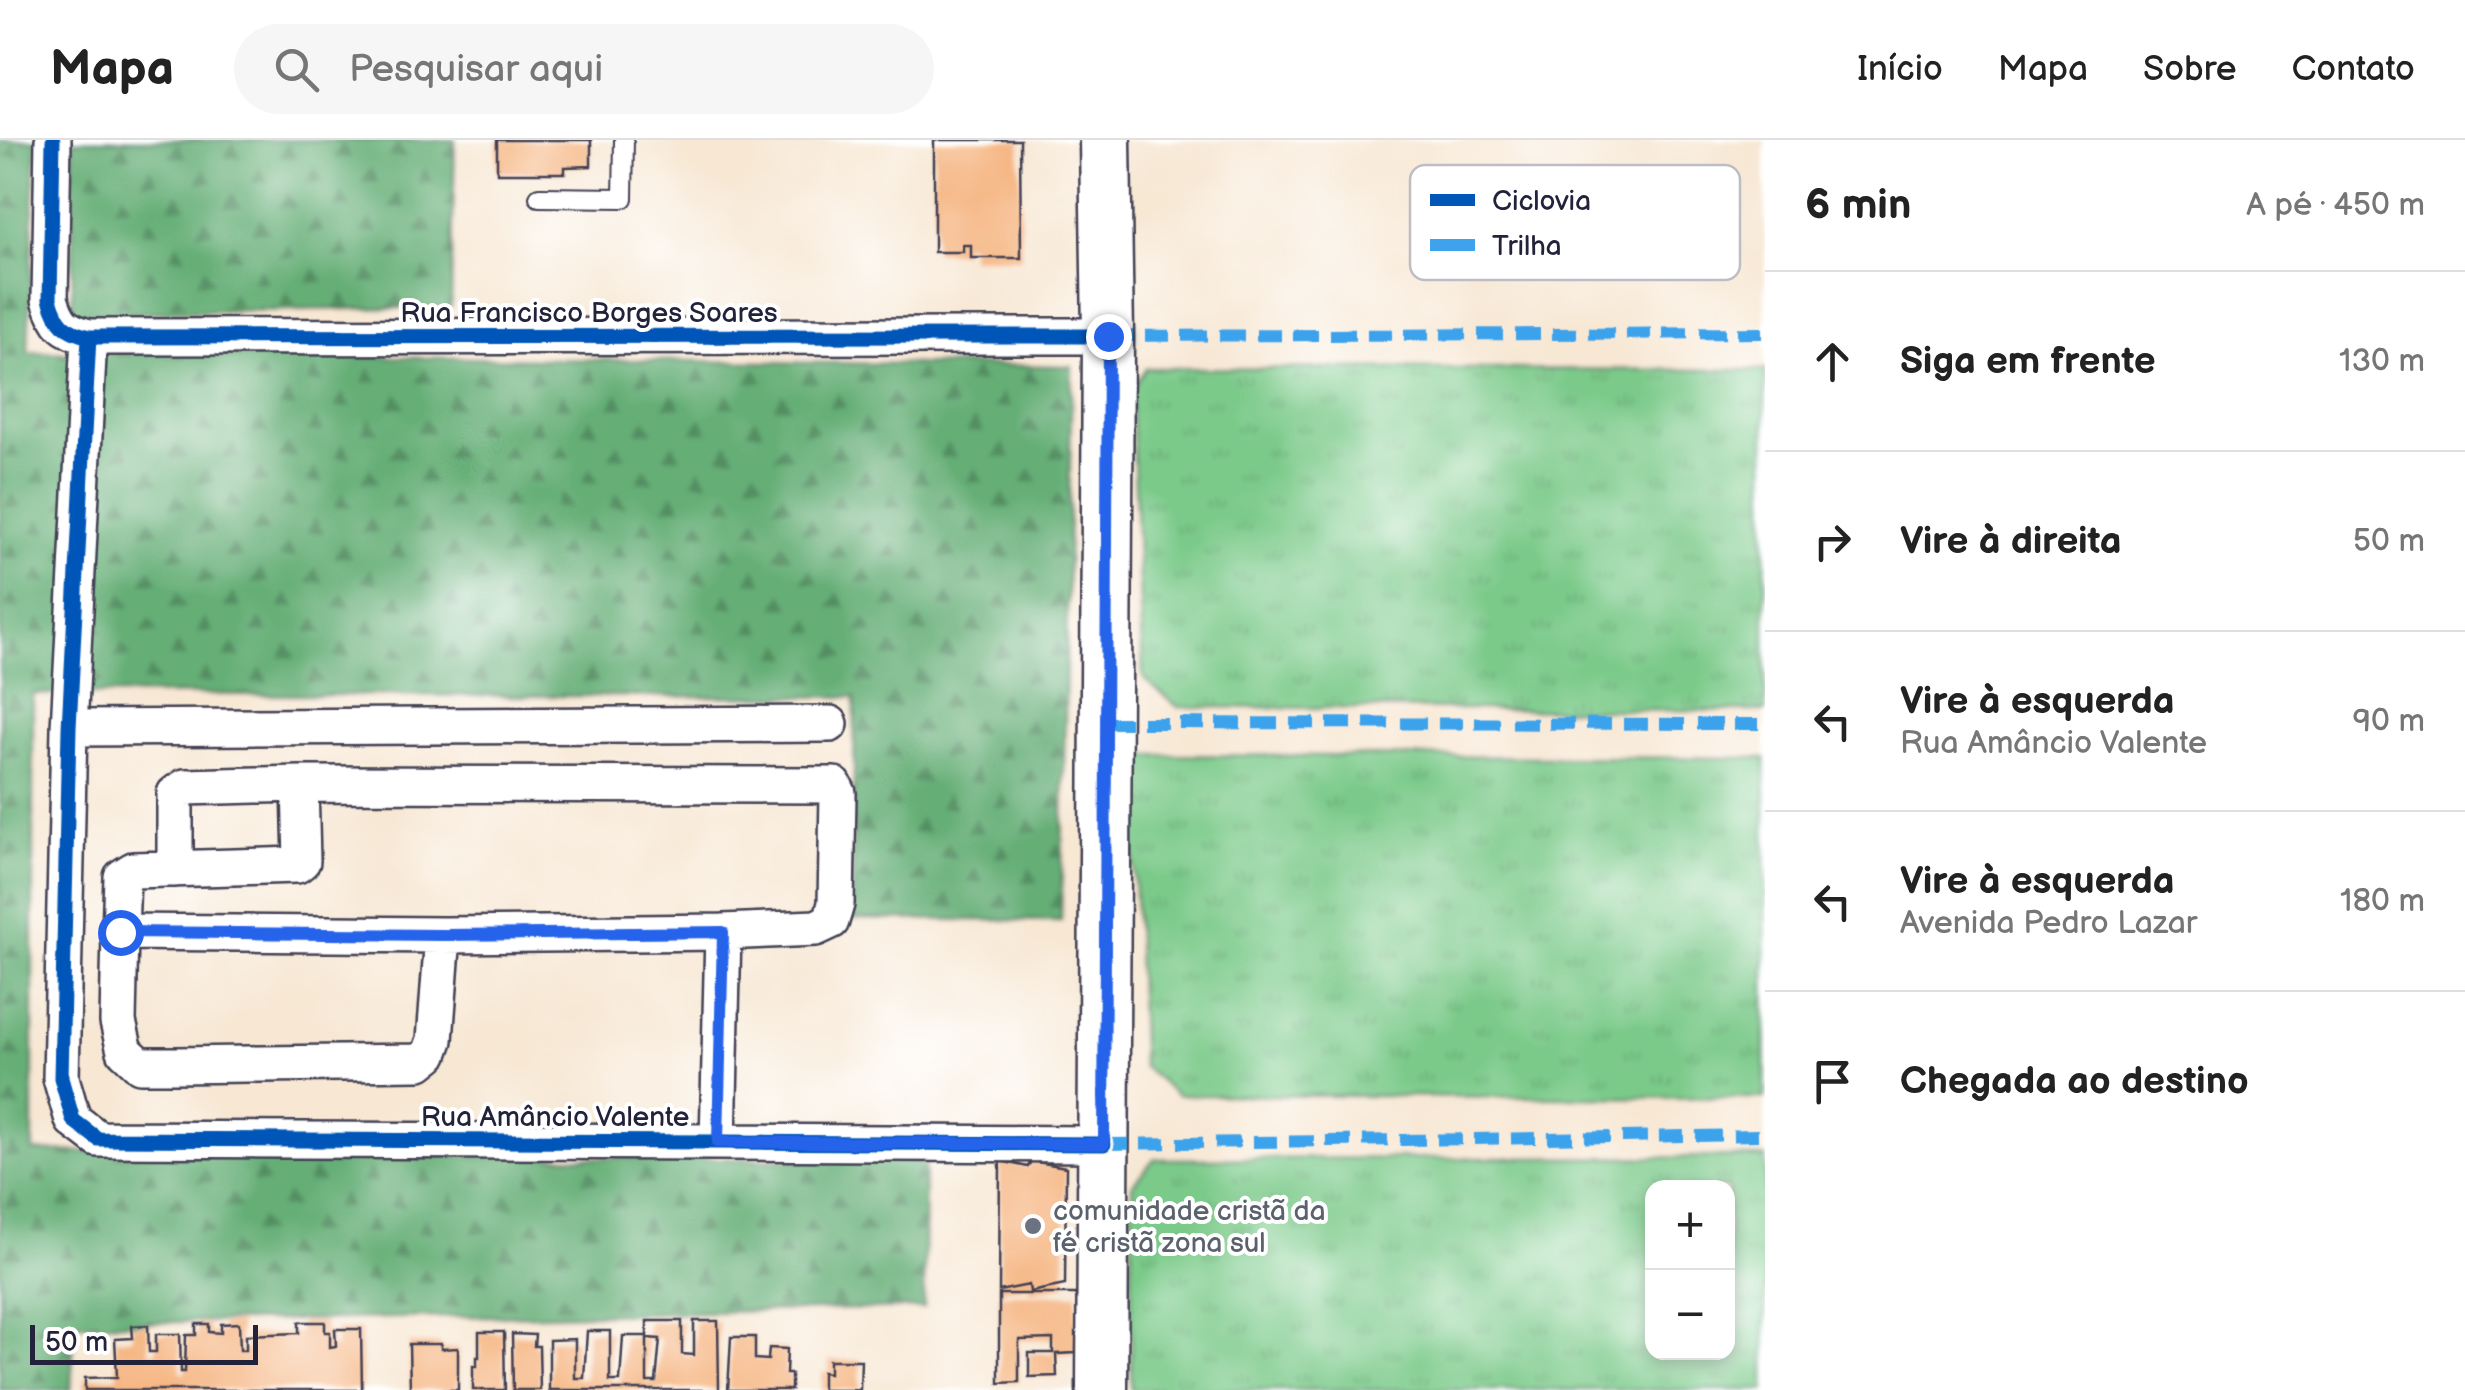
<!DOCTYPE html>
<html lang="pt">
<meta charset="utf-8">
<style>
:root{--surface:#fff;--page:#f6f6f6;--text:#222;--muted:#767676;--line:#e0e0e0}
body{margin:0;font-family:"Balsamiq Sans",sans-serif;background:var(--page);color:var(--text)}
.controls{position:absolute;right:30px;bottom:30px;display:grid;overflow:hidden;border-radius:20px;box-shadow:0 5px 15px #0003}
.controls button{width:90px;height:90px;display:grid;place-items:center;padding:0;border:0;border-bottom:2px solid var(--line);background:var(--surface);color:var(--text);font:50px sans-serif}
.scale{position:absolute;left:30px;bottom:25px;width:228px;box-sizing:border-box;padding-left:10px;border:5px solid #22223b;border-top:0;font-size:28px;line-height:35px;white-space:nowrap;color:#22223b;-webkit-text-stroke:8px #fff;paint-order:stroke}
.stop{position:absolute;width:30px;height:30px;margin:-22px;border:8px solid #2563eb;border-radius:50%;background:#fff}
.stop.end{background:#2563eb;border-color:#fff;box-shadow:0 2px 10px #0008}
.list{margin:0;padding:0;list-style:none}
h2{display:flex;justify-content:space-between;align-items:center;height:130px;margin:0;padding:0 40px;font-size:42px}
h2 small{font-size:32px;font-weight:400;color:var(--muted)}
.list li{display:grid;grid-template-columns:65px 1fr auto;gap:30px;align-items:center;box-sizing:border-box;height:180px;padding:0 40px;border-top:2px solid var(--line)}
.list b{display:block;font-size:38px;white-space:nowrap}
.list p{margin:0;font-size:32px;white-space:nowrap;color:var(--muted)}
.list em{font-size:32px;font-style:normal;color:var(--muted)}
.icon{flex:none;width:55px;height:55px;fill:none;stroke:currentColor;stroke-width:2;stroke-linecap:round;stroke-linejoin:round}
.map{position:relative;flex:none;width:1765px;height:1250px;overflow:hidden}
header{display:flex;align-items:center;gap:60px;box-sizing:border-box;height:140px;padding:0 50px;background:var(--surface);border-bottom:2px solid var(--line)}
header strong{font-size:48px}
nav{display:flex;gap:55px;margin-inline-start:auto;font-size:35px}
.search{width:700px;height:90px;background:var(--page);display:flex;align-items:center;gap:25px;box-sizing:border-box;padding:0 35px;border-radius:55px;color:var(--muted);font-size:38px}
main{display:flex}
aside{flex:1;background:var(--surface)}
.map>svg:first-child{display:block}
</style>
<header>
<strong>Mapa</strong>
<div class="search"><svg class="icon" aria-label="search" viewBox="0 0 24 24"><circle cx="10" cy="10" r="6"/><path d="M15 15l6 6"/></svg>Pesquisar aqui</div>
<nav><a>Início</a><a>Mapa</a><a>Sobre</a><a>Contato</a></nav>
</header>
<main>
<div class="map">
<svg width="1765" height="1250" viewBox="0 0 1765 1250">
<defs>
<pattern id="grass-tufts" width="24" height="20" patternUnits="userSpaceOnUse" patternTransform="scale(2.5)"><rect width="24" height="20" fill="#7cca8a"/><path d="M3 7l-1-3M5 7V3M7 7l1-3M15 17l-1-3M17 17v-4M19 17l1-3" fill="none" stroke="#6bad78"/></pattern>
<pattern id="forest-firs" width="22" height="20" patternUnits="userSpaceOnUse" patternTransform="scale(2.5)"><rect width="22" height="20" fill="#65ae76"/><path d="M5 1l3.5 6h-7zM16 11l3.5 6h-7z" fill="#538d62"/></pattern>
</defs>
<rect width="100%" height="100%" fill="#fff"/>
<filter id="ink" filterUnits="userSpaceOnUse"><feTurbulence type="fractalNoise" baseFrequency=".01" numOctaves="2"/><feDisplacementMap in="SourceGraphic" scale="20" xChannelSelector="R" yChannelSelector="G"/><feConvolveMatrix kernelMatrix="1 2 1 2 8 2 1 2 1" color-interpolation-filters="sRGB"/></filter>
<filter id="wash" filterUnits="userSpaceOnUse"><feTurbulence type="fractalNoise" baseFrequency=".0048" numOctaves="4" result="noise"/><feDisplacementMap in="SourceGraphic" scale="40" xChannelSelector="R" yChannelSelector="G"/><feGaussianBlur stdDeviation="2.25" result="paint"/><feColorMatrix in="noise" values="0 0 0 0 0 0 0 0 0 0 0 0 0 0 0 0 0 1.4 0 .05"/><feComposite in="paint" operator="in"/></filter>
<g filter="url(#wash)">
<rect width="100%" height="100%" fill="#f7e7d3"/>
<!-- grass -->
<path fill="url(#grass-tufts)" stroke="#4f7662" stroke-width="2.5" fill-rule="evenodd" d="M1146,228l619,2v341l-587,-4 -35,-29 -12,-288z
M1145,615l620,3v340l-588,-3 -35,-29 -12,-288z
M1765,1017v233h-634l1,-205 22,-26zM1652,1048h76v164h-76z"/>
<!-- forest -->
<path fill="url(#forest-firs)" stroke="#446858" stroke-width="2.5" d="M0,0h36l-8,212 1044,14 -11,555 -209,-2 3,-222 -822,-3v457l892,10 -1,147 -849,16 -4,66h-71z
M73,0h382l-4,167 -379,7z"/>
<g id="blocks">
<!-- building -->
<path fill="#f5b17a" fill-rule="evenodd" d="M497,0h94v26l-26,1v6h-68z
M934,0h86l1,118h-50v-13h-8v7h-29z
M1000,1021l28,6 3,-6 35,6 -1,118 -35,7 -1,-7 -30,6z
M999,1154h78l-1,59 -20,1 1,22 -28,1v-24h24v-14l-34,1v42l-20,1z
M647,1181h35v33l12,1v-34h24l1,69h-170v-50l26,-1v39h9l3,-47h23v50h10l3,-45h24zM647,1198l13,1 -4,43h-9z
M299,1182h26v10h5v15l6,-1 -1,-17h26l1,61h-277v-12l32,-1 -2,-38 18,-1 -1,-12 16,-1 1,27h7v-18h24l1,38h4l1,-37h10v-11h13v8l12,1v-9l18,-1 1,27h6v-15l53,-2z
M479,1192h25l1,58h-32v-24h4v-9h2z
M512,1194l23,1 -1,11h5l1,44h-27z
M731,1197h24v22l13,1 1,-12 18,1 -1,25h5v16h-63z
M409,1204h32v5l17,-1v42h-48z
M829,1220h32l-1,30h-38v-18l7,1z"/>
</g>
</g>
<g filter="url(#ink)">
<use href="#blocks" fill-opacity="0" stroke="#424052" stroke-width="2.5"/>
<g fill="none" stroke-linecap="round" stroke-linejoin="round">
<!-- lane casing -->
<g stroke="#424052" stroke-width="22">
<path id="lane" d="M539,57l84,1 1,-58"/>
</g>
<!-- street casing -->
<g stroke="#424052" stroke-width="40">
<path id="street" d="M53,0l-3,159c8,26 14,31 39,38l1019,-1
M89,197l-20,391 -8,350 12,42 25,19 1006,5
M69,588l761,-4
M300,644l2,77 -5,4 -164,5 -11,7 -2,55 323,3 280,-3 -5,210
M175,729v-75l10,-7 115,-3 534,1 4,8 -2,111 -5,17 -15,7 -93,4
M120,792l-2,90 7,29 15,14h35l245,-3 10,-8 5,-14 8,-105"/>
</g>
<!-- secondary casing -->
<g stroke="#424052" stroke-width="55">
<path id="secondary" d="M1102,1250l6,-1054 -3,-196"/>
</g>
<!-- lane -->
<use href="#lane" stroke="#fff" stroke-width="18"/>
<!-- street -->
<use href="#street" stroke="#fff" stroke-width="35"/>
<!-- secondary -->
<use href="#secondary" stroke="#fff" stroke-width="50"/>
<!-- quiet -->
<path stroke="#3ea2ec" stroke-width="12" stroke-dasharray="25 12" stroke-linecap="butt" d="M1108,196l657,-3
M1105,583l660,1
M1104,1004l661,-9"/>
<!-- cycleway casing -->
<g stroke="#fff" stroke-width="21">
<path id="cycleway" d="M53,0l-3,159c8,26 14,31 39,38l1019,-1
M89,197l-20,391 -8,350 12,42 25,19 1006,5"/>
</g>
<!-- cycleway -->
<use href="#cycleway" stroke="#0057b8" stroke-width="15"/>
</g>
</g>
<g fill="none" stroke-linecap="round" stroke-linejoin="round" filter="url(#ink)">
<!-- route -->
<path stroke="#2563eb" stroke-width="12" d="M120,792l323,3 280,-3 -5,210 386,2 4,-808"/>
</g>
<!-- markers -->
<circle fill="#6b7280" stroke="#fff" stroke-width="4" cx="1033" cy="1086" r="10"/>
<g text-anchor="middle" stroke-width="8" stroke-linejoin="round" paint-order="stroke">
<!-- street labels -->
<g font-size="28" fill="#22223b" stroke="#fff">
<text x="589" y="182">Rua Francisco Borges Soares</text>
<text x="555" y="986">Rua Amâncio Valente</text>
</g>
<!-- worship labels -->
<g font-size="28" fill="#5b616d" stroke="#fff" text-anchor="start">
<text x="1053" y="1080">comunidade cristã da<tspan x="1053" dy="32">fé cristã zona sul</tspan></text>
</g>
</g>
<!-- legend -->
<rect x="1410" y="25" width="330" height="115" rx="15" fill="#fff" stroke="#bdbdc4" stroke-width="2.5"/>
<rect x="1430" y="54" width="45" height="12" fill="#0057b8"/>
<rect x="1430" y="99" width="45" height="12" fill="#3ea2ec"/>
<g font-size="28" fill="#22223b">
<text x="1492" y="70">Ciclovia</text>
<text x="1492" y="115">Trilha</text>
</g>
</svg>
<div class="controls">
<button>+</button>
<button>−</button>
</div>
<div class="scale">50 m</div>
<div class="stop" style="left:120px;top:792px"></div>
<div class="stop end" style="left:1108px;top:196px"></div>
</div>
<aside>
<h2>6 min<small>A pé · 450 m</small></h2>
<ul class="list">
<li><svg class="icon" aria-label="ahead" viewBox="0 0 24 24"><path d="M12 20V5M6 11l6-6 6 6"/></svg><div><b>Siga em frente</b></div><em>130 m</em></li>
<li><svg class="icon" aria-label="right" viewBox="0 0 24 24"><path d="M7 20v-9h11M14 6l5 5-5 5"/></svg><div><b>Vire à direita</b></div><em>50 m</em></li>
<li><svg class="icon" aria-label="left" viewBox="0 0 24 24"><path d="M17 20v-9H6M10 6l-5 5 5 5"/></svg><div><b>Vire à esquerda</b><p>Rua Amâncio Valente</p></div><em>90 m</em></li>
<li><svg class="icon" aria-label="left" viewBox="0 0 24 24"><path d="M17 20v-9H6M10 6l-5 5 5 5"/></svg><div><b>Vire à esquerda</b><p>Avenida Pedro Lazar</p></div><em>180 m</em></li>
<li><svg class="icon" aria-label="arrive" viewBox="0 0 24 24"><path d="M6 21V4h12l-3 4 3 4H6"/></svg><div><b>Chegada ao destino</b></div></li>
</ul>
</aside>
</main>
